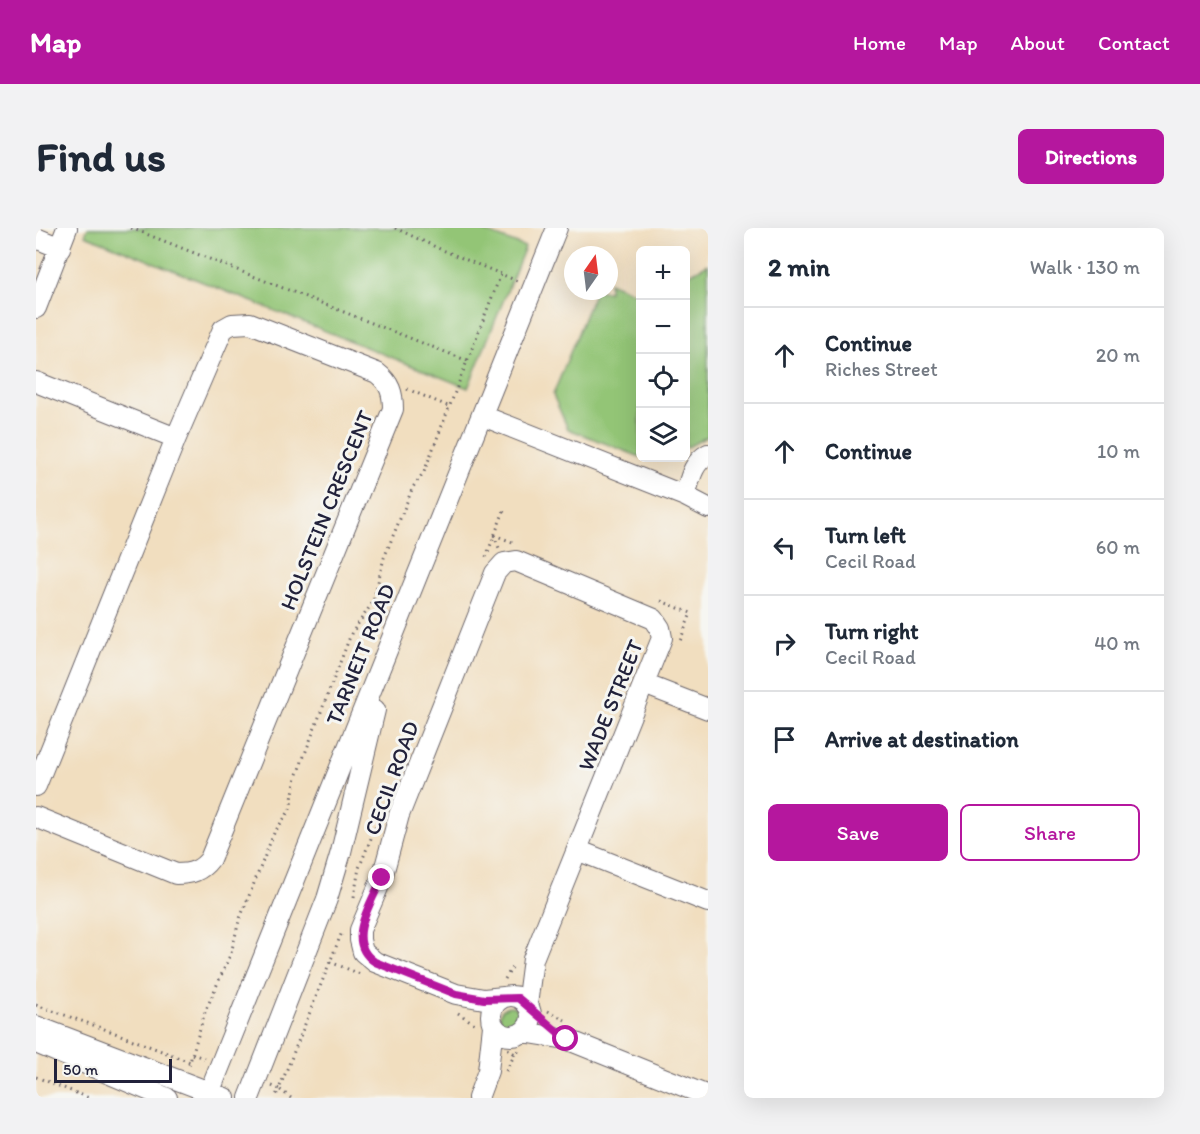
<!DOCTYPE html>
<meta charset="utf-8">
<style>
:root{--surface:#fff;--page:#f2f2f3;--text:#1f2937;--muted:#747a83;--line:#e0e1e3;--accent:#b5179e}
body{margin:0;font-family:Itim,sans-serif;background:var(--page);color:var(--text)}
.controls{position:absolute;right:18px;top:18px;display:grid;overflow:hidden;border-radius:9px;box-shadow:0 6px 24px #0002}
.controls button{width:54px;height:54px;display:grid;place-items:center;padding:0;border:0;border-bottom:2px solid var(--line);background:var(--surface);color:var(--text);font:30px sans-serif}
.compass{position:absolute;left:528px;top:18px;width:54px;height:54px;border-radius:50%;background:var(--surface);box-shadow:0 6px 24px #0002;rotate:14deg}
.scale{position:absolute;left:18px;bottom:15px;width:118px;box-sizing:border-box;padding-left:6px;border:3px solid #22223b;border-top:0;font-size:16px;line-height:21px;white-space:nowrap;color:#22223b;-webkit-text-stroke:4px #f6f6f2;paint-order:stroke}
.stop{position:absolute;width:18px;height:18px;margin:-14px;border:4px solid #b5179e;border-radius:50%;background:#fff}
.stop.end{background:#b5179e;border-color:#fff;box-shadow:0 2px 6px #0008}
.list{margin:0;padding:0;list-style:none}
h2{display:flex;justify-content:space-between;align-items:center;height:78px;margin:0;padding:0 24px;font-size:26px}
h2 small{font-size:20px;font-weight:400;color:var(--muted)}
.list li{display:grid;grid-template-columns:39px 1fr auto;gap:18px;align-items:center;box-sizing:border-box;height:96px;padding:0 24px;border-top:2px solid var(--line)}
.list b{display:block;font-size:22px;white-space:nowrap}
.list p{margin:0;font-size:20px;white-space:nowrap;color:var(--muted)}
.list em{font-size:20px;font-style:normal;color:var(--muted)}
.actions{display:flex;gap:12px;padding:18px 24px}
.actions a{flex:1;padding:14px 0;border:2px solid var(--accent);border-radius:9px;text-align:center;font-size:21px;color:var(--accent)}
.actions .main{background:var(--accent);color:#fff}
.icon{flex:none;width:33px;height:33px;fill:none;stroke:currentColor;stroke-width:2;stroke-linecap:round;stroke-linejoin:round}
.map{position:relative;flex:none;width:672px;height:870px;overflow:hidden;border-radius:9px}
header{display:flex;align-items:center;gap:36px;box-sizing:border-box;height:84px;padding:0 30px;background:var(--accent);color:#fff}
header strong{font-size:28px}
nav{display:flex;gap:33px;margin-inline-start:auto;font-size:21px}
.intro{display:flex;align-items:center;justify-content:space-between;box-sizing:border-box;height:144px;padding:0 36px}
h1{margin:0;font-size:42px}
.button{padding:15px 27px;border-radius:9px;background:var(--accent);color:#fff;font-size:21px;font-weight:700}
main{display:flex;gap:36px;padding:0 36px}
aside{flex:1;background:var(--surface);border-radius:9px;box-shadow:0 6px 24px #0002}
.map>svg:first-child{display:block}
</style>
<header>
<strong>Map</strong>
<nav><a>Home</a><a>Map</a><a>About</a><a>Contact</a></nav>
</header>
<div class="intro"><h1>Find us</h1><a class="button">Directions</a></div>
<main>
<div class="map">
<svg width="672" height="870" viewBox="0 0 672 870">
<rect width="100%" height="100%" fill="#f6f6f2"/>
<filter id="ink" filterUnits="userSpaceOnUse"><feTurbulence type="fractalNoise" baseFrequency=".0167" numOctaves="2"/><feDisplacementMap in="SourceGraphic" scale="12" xChannelSelector="R" yChannelSelector="G"/><feConvolveMatrix kernelMatrix="1 2 1 2 8 2 1 2 1" color-interpolation-filters="sRGB"/></filter>
<filter id="wash" filterUnits="userSpaceOnUse"><feTurbulence type="fractalNoise" baseFrequency=".008" numOctaves="4" result="noise"/><feDisplacementMap in="SourceGraphic" scale="24" xChannelSelector="R" yChannelSelector="G"/><feGaussianBlur stdDeviation="1.35" result="paint"/><feColorMatrix in="noise" values="0 0 0 0 0 0 0 0 0 0 0 0 0 0 0 0 0 1.4 0 .05"/><feComposite in="paint" operator="in"/></filter>
<g filter="url(#wash)">
<rect width="100%" height="100%" fill="#f1debf"/>
<!-- green -->
<path fill="#93c576" stroke="#5a7458" stroke-width="1.5" d="M52,0h388l49,19 -57,141 -383,-153z
M672,36v172l-22,12v-172z
M573,54l31,13v162l-72,-28 -15,-34 42,-104h14z
M464 788a10 10 0 1 1 20 0a10 10 0 1 1-20 0Z"/>
</g>
<g filter="url(#ink)">
<g fill="none" stroke-linecap="round" stroke-linejoin="round">
<!-- minor casing -->
<g stroke="#6a6469" stroke-width="22">
<path id="minor" d="M0,10l24,10
M0,80l31,-80
M0,154l140,56
M447,188l202,80 23,12
M649,268c5,-16 7,-33 23,-42
M608,456l64,25
M0,558l140,-348 47,-109 9,-5 18,-1 127,50c13,10 16,20 16,36l-183,450c-9,12 -19,15 -34,15l-140,-57
M541,622l131,52
M455 788a20 20 0 1 1 40 0a20 20 0 1 1-40 0Z
M468,769l-20,2 -28,-5 -81,-32 -12,-10 -3,-12v-10l22,-52 17,-63 96,-242 9,-10 12,-2 138,58 6,9 2,10 -129,321 -6,46
M0,798l189,72
M487,804l43,7 142,57
M0,815l131,55
M171,870l350,-870
M213,870l78,-199 14,-47 34,-142
M442,870l10,-27 5,-45"/>
</g>
<!-- path -->
<path stroke="#6a6469" stroke-width="3" stroke-dasharray="1.5 4.5" stroke-linecap="butt" d="M95,0l337,133
M359,0l45,21 61,25
M371,161l43,18
M458,307l21,8
M458,307l5,13
M450,329l19,-49
M625,373l30,12 -11,28
M318,669l5,-29 19,-47
M294,734l33,13
M469,751l9,-15
M0,777l74,26 80,31
M512,783l17,9
M422,785l17,11
M472,821l7,5 6,-5
M156,826l12,4
M153,837l16,-53 26,-59 8,-32 35,-88 16,-23 6,-33 55,-143 22,-32 11,-44 29,-71 11,-15 77,-198 16,7
M470,843l9,-17
M0,849l53,21
M236,858l7,3 -4,9
M255,870l-12,-9 63,-157"/>
<!-- minor -->
<use href="#minor" stroke="#fff" stroke-width="20"/>
</g>
</g>
<g fill="none" stroke-linecap="round" stroke-linejoin="round" filter="url(#ink)">
<!-- route -->
<path stroke="#b5179e" stroke-width="8" d="M346,650c-11,26 -38,64 -7,84l81,32 28,5 34,-1 48,41"/>
</g>
<g text-anchor="middle" stroke-width="6" stroke-linejoin="round" paint-order="stroke">
<!-- street labels -->
<g font-size="22" fill="#22223b" stroke="#f6f6f2">
<text transform="translate(290 282) rotate(-68)" y="8">HOLSTEIN CRESCENT</text>
<text transform="translate(324 426) rotate(-68)" y="8">TARNEIT ROAD</text>
<text transform="translate(574 477) rotate(-68)" y="8">WADE STREET</text>
<text transform="translate(355 550) rotate(-70)" y="8">CECIL ROAD</text>
</g>
</g>
</svg>
<div class="controls">
<button>+</button>
<button>−</button>
<button><svg class="icon" aria-label="locate" viewBox="0 0 24 24"><circle cx="12" cy="12" r="6"/><path d="M12 2v4M12 18v4M2 12h4M18 12h4"/></svg></button>
<button><svg class="icon" aria-label="layers" viewBox="0 0 24 24"><path d="M12 4l9 5-9 5-9-5zM3 14l9 5 9-5"/></svg></button>
</div>
<svg class="compass" viewBox="-18 -18 36 36"><path d="M0-13l5 13h-10z" fill="#e53935"/><path d="M0 13l5-13h-10z" fill="#747a83"/></svg>
<div class="scale">50 m</div>
<div class="stop" style="left:530px;top:811px"></div>
<div class="stop end" style="left:346px;top:650px"></div>
</div>
<aside>
<h2>2 min<small>Walk · 130 m</small></h2>
<ul class="list">
<li><svg class="icon" aria-label="ahead" viewBox="0 0 24 24"><path d="M12 20V5M6 11l6-6 6 6"/></svg><div><b>Continue</b><p>Riches Street</p></div><em>20 m</em></li>
<li><svg class="icon" aria-label="ahead" viewBox="0 0 24 24"><path d="M12 20V5M6 11l6-6 6 6"/></svg><div><b>Continue</b></div><em>10 m</em></li>
<li><svg class="icon" aria-label="left" viewBox="0 0 24 24"><path d="M17 20v-9H6M10 6l-5 5 5 5"/></svg><div><b>Turn left</b><p>Cecil Road</p></div><em>60 m</em></li>
<li><svg class="icon" aria-label="right" viewBox="0 0 24 24"><path d="M7 20v-9h11M14 6l5 5-5 5"/></svg><div><b>Turn right</b><p>Cecil Road</p></div><em>40 m</em></li>
<li><svg class="icon" aria-label="arrive" viewBox="0 0 24 24"><path d="M6 21V4h12l-3 4 3 4H6"/></svg><div><b>Arrive at destination</b></div></li>
</ul>
<div class="actions"><a class="main">Save</a><a>Share</a></div>
</aside>
</main>
